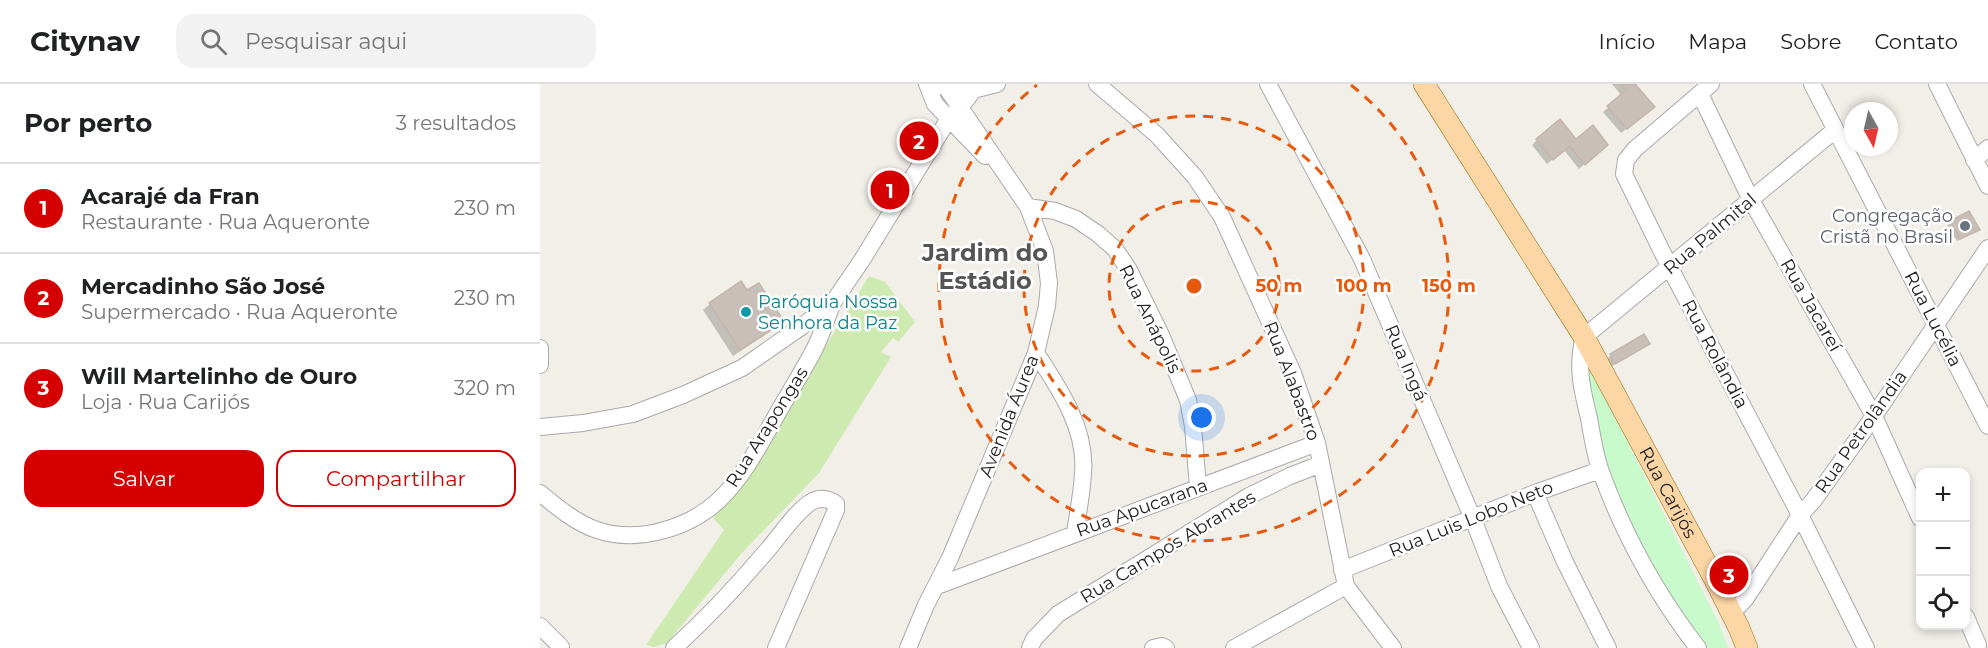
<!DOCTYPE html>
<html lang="pt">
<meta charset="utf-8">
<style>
:root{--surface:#fff;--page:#f2f2f2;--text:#202124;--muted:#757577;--line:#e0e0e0;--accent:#d40000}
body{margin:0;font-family:Montserrat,sans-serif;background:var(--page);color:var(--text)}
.controls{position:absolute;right:18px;bottom:18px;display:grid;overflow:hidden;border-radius:12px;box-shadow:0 3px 9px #0003}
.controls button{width:54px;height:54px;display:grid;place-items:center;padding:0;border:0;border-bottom:2px solid var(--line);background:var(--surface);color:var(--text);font:30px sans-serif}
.compass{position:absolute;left:1304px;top:18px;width:54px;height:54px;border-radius:50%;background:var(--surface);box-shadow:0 3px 9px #0003;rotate:172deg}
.you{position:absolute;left:662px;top:334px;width:21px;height:21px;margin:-15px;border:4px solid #fff;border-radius:50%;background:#1a73e8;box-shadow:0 0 0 9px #1a73e833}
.badge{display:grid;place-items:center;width:39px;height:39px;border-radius:50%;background:var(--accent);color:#fff;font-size:20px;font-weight:700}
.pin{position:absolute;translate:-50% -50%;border:3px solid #fff;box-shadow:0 2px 6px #0006}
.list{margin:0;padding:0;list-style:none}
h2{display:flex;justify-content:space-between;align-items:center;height:78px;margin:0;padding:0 24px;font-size:26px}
h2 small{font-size:20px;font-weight:400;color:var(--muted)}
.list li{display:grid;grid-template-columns:39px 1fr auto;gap:18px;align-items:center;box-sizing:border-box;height:90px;padding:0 24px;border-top:2px solid var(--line)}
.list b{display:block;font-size:22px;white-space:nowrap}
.list p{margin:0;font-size:20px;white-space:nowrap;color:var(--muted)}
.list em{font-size:20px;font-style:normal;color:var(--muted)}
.actions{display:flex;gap:12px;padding:18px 24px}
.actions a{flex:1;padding:14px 0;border:2px solid var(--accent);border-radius:18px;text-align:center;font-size:21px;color:var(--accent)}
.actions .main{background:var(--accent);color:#fff}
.icon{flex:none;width:33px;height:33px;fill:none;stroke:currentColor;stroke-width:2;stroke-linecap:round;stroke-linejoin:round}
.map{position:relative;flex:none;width:1448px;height:564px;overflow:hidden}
header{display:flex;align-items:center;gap:36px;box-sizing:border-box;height:84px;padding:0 30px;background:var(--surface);border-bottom:2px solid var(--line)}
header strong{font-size:28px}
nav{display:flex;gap:33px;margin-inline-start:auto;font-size:21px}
.search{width:420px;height:54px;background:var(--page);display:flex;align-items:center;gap:15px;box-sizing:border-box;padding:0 21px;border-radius:18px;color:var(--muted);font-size:22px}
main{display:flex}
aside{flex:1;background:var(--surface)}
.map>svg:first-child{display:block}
</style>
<header>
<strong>Citynav</strong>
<div class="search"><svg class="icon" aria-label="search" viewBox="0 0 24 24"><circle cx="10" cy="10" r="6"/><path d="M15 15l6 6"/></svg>Pesquisar aqui</div>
<nav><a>Início</a><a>Mapa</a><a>Sobre</a><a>Contato</a></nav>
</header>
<main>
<aside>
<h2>Por perto<small>3 resultados</small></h2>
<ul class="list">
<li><span class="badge">1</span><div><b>Acarajé da Fran</b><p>Restaurante · Rua Aqueronte</p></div><em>230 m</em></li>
<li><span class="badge">2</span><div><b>Mercadinho São José</b><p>Supermercado · Rua Aqueronte</p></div><em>230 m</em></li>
<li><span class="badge">3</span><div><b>Will Martelinho de Ouro</b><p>Loja · Rua Carijós</p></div><em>320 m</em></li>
</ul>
<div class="actions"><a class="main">Salvar</a><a>Compartilhar</a></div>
</aside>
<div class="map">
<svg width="1448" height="564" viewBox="0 0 1448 564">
<rect width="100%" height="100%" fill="#f2efe9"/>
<!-- grass -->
<path fill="#cdebb0" d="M329,192l16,6 30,40 -17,20 -5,-4 -12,14 10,5 -72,116 -78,81 -74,89 -13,4 -8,-2 78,-115 -11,-12 37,-50z"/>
<!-- park -->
<path fill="#c8facc" d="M1045,280l9,11 125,249 9,24h-21l-30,-38 -40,-74 -33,-74z"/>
<!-- shadow -->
<path fill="#0003" d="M1072,0h25l-2,2 13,26 -27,21 -18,-21 19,-16z
M997,56l64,9 -22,20 -15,-19 -17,14 -15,-19z
M1428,129l10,17 -21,11 -10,-16z
M207,209l35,28 -6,7 -43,28 -30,-46 7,-6z
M1103,252l2,10 -33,20 -5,-7 3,-3z"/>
<!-- building -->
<path fill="#c7bfb8" stroke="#c4b6ab" stroke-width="1.5" d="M1081,0h14l20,23 -28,22 -20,-23 19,-16z
M1020,35l16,20 17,-14 15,20 -23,20 -15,-19 -17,14 -17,-21z
M1429,127l11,19 -20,9 -10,-18z
M201,197l6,9 12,-7 25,38 -44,29 -31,-47z
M1104,250l6,10 -35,20 -5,-10z"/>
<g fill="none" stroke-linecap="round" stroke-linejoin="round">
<!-- minor casing -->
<g stroke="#a9a9a9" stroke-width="18">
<path id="minor" d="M387,0l8,20 50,52
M557,0l60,51 38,42 27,40 71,156 24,70 29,143 47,62
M728,0l94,175 111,260 26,67 32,62
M1171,0l-76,65 -9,11 -2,14 46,94 130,247 66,133
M1272,0l176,342
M1397,0l51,102
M396,2h23l14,4 24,-6
M1160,10l51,106 123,216 46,102
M1434,76l14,-12
M488,123l27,4 21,8 22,15 17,15 14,21 32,65 27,65 5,26 5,61
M0,264v17
M496,269c23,35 51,76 47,120 -1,20 -5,40 -8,60
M0,343l43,-4 50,-9 50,-19 59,-27 59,-41 33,-26 28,-41 86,-140 19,-21 6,-9
M0,409c17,14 36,30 57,37 41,14 93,-2 123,-31 24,-23 40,-55 56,-83 13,-23 27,-45 39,-68 7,-14 12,-31 18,-46
M995,409l30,69 43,86
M802,486l193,-77 65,-23
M397,502l380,-143
M1192,529l14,-15 54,-83 13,-14 61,-85 114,-168
M1426,533l12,28
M0,542l21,21
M134,564c32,-29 62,-61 90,-94 14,-15 30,-41 47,-52 9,-5 17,-4 25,2v6l-60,138
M368,564l18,-43 24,-47 86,-205 11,-47 2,-23 -4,-32 -17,-44 -84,-123
M490,564l4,-9 24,-25 191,-118 41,-20 31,-12
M613,564l9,-2 4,2
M694,564l112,-62
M1158,564c-41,-53 -74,-113 -97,-176 -6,-17 -9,-36 -12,-54 -7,-28 -13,-52 -5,-81l251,-207"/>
</g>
<!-- major casing -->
<g stroke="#a06b00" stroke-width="22">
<g id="major">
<path id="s1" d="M884,0l160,253 131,243 24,48 8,20"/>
</g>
</g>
<!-- minor -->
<use href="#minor" stroke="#fff" stroke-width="16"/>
<!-- major -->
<use href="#major" stroke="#fcd6a4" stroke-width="21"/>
</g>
<!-- distance rings -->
<g fill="none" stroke="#e8590c" stroke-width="3" stroke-dasharray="10 8">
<circle cx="654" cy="202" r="85"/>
<circle cx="654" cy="202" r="170"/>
<path d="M811 1A255 255 0 1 1 497 1"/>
</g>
<!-- markers -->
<circle fill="#6b7280" stroke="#fff" stroke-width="2" cx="1425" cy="142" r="6"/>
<circle fill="#0f9aa8" stroke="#fff" stroke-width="2" cx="206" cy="228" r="6"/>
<g text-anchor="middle" stroke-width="5" stroke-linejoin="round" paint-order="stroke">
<!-- worship labels -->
<g font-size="18" fill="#5b616d" stroke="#fff" text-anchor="end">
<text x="1413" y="138">Congregação<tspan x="1413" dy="21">Cristã no Brasil</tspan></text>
</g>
<!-- street labels -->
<g font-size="18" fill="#222" stroke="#fff">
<text transform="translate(1170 150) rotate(-40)" y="6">Rua Palmital</text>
<text transform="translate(1271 221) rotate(60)" y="6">Rua Jacareí</text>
<text transform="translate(610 235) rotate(64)" y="6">Rua Anápolis</text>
<text transform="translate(1393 235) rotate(63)" y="6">Rua Lucélia</text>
<text transform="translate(1175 270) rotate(62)" y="6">Rua Rolândia</text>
<text transform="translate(866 279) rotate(67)" y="6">Rua Ingá</text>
<text transform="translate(752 297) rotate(69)" y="6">Rua Alabastro</text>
<text transform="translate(469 332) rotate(-68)" y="6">Avenida Áurea</text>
<text transform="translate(227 343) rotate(-58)" y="6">Rua Arapongas</text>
<text transform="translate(1321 348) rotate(-55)" y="6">Rua Petrolândia</text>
<text dy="6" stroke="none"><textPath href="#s1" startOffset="476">Rua Carijós</textPath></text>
<text transform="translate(602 424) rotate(-20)" y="6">Rua Apucarana</text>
<text transform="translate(931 435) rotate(-22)" y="6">Rua Luis Lobo Neto</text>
<text transform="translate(628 463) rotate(-31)" y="6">Rua Campos Abrantes</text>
</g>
<!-- culture labels -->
<g font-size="18" fill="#0d838f" stroke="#fff" text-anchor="start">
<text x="218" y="224">Paróquia Nossa<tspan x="218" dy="21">Senhora da Paz</tspan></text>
</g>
<!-- district labels -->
<g font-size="24" font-weight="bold" fill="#555" stroke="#fff">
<text x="445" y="177">Jardim do<tspan x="445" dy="28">Estádio</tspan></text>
</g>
</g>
<circle cx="654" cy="202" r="9" fill="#e8590c" stroke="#fff" stroke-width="3"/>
<g font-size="18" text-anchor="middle" font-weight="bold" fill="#e8590c" stroke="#fff" stroke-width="5" stroke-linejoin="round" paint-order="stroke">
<text x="739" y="208">50 m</text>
<text x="824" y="208">100 m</text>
<text x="909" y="208">150 m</text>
</g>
</svg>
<div class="controls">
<button>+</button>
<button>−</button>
<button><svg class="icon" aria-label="locate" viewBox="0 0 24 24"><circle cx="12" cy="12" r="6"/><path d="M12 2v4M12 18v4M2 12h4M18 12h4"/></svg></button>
</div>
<svg class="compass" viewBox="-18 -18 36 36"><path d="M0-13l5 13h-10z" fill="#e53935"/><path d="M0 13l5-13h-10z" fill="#757577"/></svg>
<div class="you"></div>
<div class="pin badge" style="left:350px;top:106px">1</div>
<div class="pin badge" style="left:379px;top:57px">2</div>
<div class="pin badge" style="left:1189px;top:491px">3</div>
</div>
</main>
